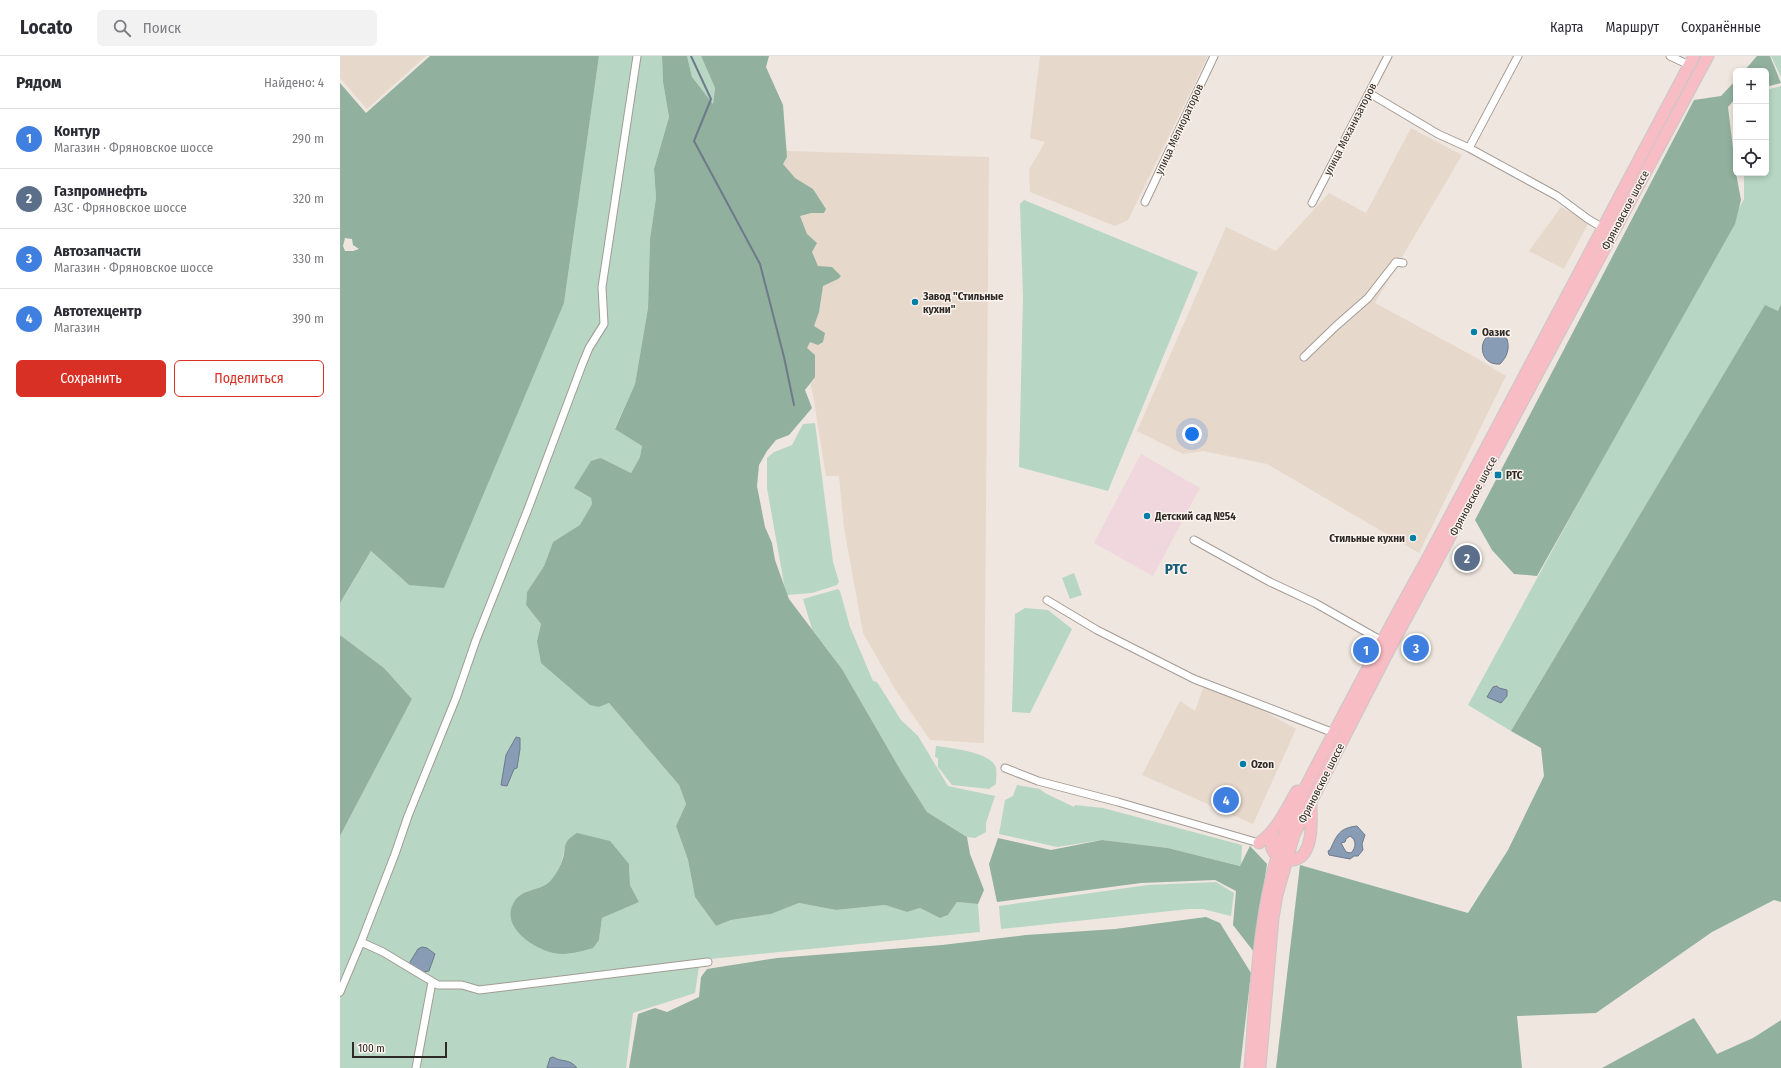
<!DOCTYPE html>
<html lang="ru">
<meta charset="utf-8">
<style>
:root{--surface:#fff;--page:#f2f2f3;--text:#2b2b33;--muted:#7c7c81;--line:#e1e1e2;--accent:#d93025}
body{margin:0;font-family:"Fira Sans Condensed",sans-serif;background:var(--page);color:var(--text)}
.controls{position:absolute;right:12px;top:12px;display:grid;overflow:hidden;border-radius:6px;box-shadow:0 2px 6px #0003}
.controls button{width:36px;height:36px;display:grid;place-items:center;padding:0;border:0;border-bottom:1px solid var(--line);background:var(--surface);color:var(--text);font:20px sans-serif}
.scale{position:absolute;left:12px;bottom:10px;width:95px;box-sizing:border-box;padding-left:4px;border:2px solid #2d2a27;border-top:0;font-size:11px;line-height:14px;white-space:nowrap;color:#2d2a27;-webkit-text-stroke:3px #fcf3ed;paint-order:stroke}
.you{position:absolute;left:852px;top:378px;width:14px;height:14px;margin:-10px;border:3px solid #fff;border-radius:50%;background:#1a73e8;box-shadow:0 0 0 6px #1a73e833}
.badge{display:grid;place-items:center;width:26px;height:26px;border-radius:50%;background:var(--accent);color:#fff;font-size:13px;font-weight:700}
.pin{position:absolute;translate:-50% -50%;border:2px solid #fff;box-shadow:0 1px 4px #0006}
.list{margin:0;padding:0;list-style:none}
h2{display:flex;justify-content:space-between;align-items:center;height:52px;margin:0;padding:0 16px;font-size:17px}
h2 small{font-size:13px;font-weight:400;color:var(--muted)}
.list li{display:grid;grid-template-columns:26px 1fr auto;gap:12px;align-items:center;box-sizing:border-box;height:60px;padding:0 16px;border-top:1px solid var(--line)}
.list b{display:block;font-size:15px;white-space:nowrap}
.list p{margin:0;font-size:13px;white-space:nowrap;color:var(--muted)}
.list em{font-size:13px;font-style:normal;color:var(--muted)}
.actions{display:flex;gap:8px;padding:12px 16px}
.actions a{flex:1;padding:9px 0;border:1px solid var(--accent);border-radius:6px;text-align:center;font-size:14px;color:var(--accent)}
.actions .main{background:var(--accent);color:#fff}
.icon{flex:none;width:22px;height:22px;fill:none;stroke:currentColor;stroke-width:2;stroke-linecap:round;stroke-linejoin:round}
.map{position:relative;flex:none;width:1441px;height:1012px;overflow:hidden}
header{display:flex;align-items:center;gap:24px;box-sizing:border-box;height:56px;padding:0 20px;background:var(--surface);border-bottom:1px solid var(--line)}
header strong{font-size:19px}
nav{display:flex;gap:22px;margin-inline-start:auto;font-size:14px}
.search{width:280px;height:36px;background:var(--page);display:flex;align-items:center;gap:10px;box-sizing:border-box;padding:0 14px;border-radius:6px;color:var(--muted);font-size:15px}
main{display:flex}
aside{flex:1;background:var(--surface)}
.map>svg:first-child{display:block}
</style>
<header>
<strong>Locato</strong>
<div class="search"><svg class="icon" aria-label="search" viewBox="0 0 24 24"><circle cx="10" cy="10" r="6"/><path d="M15 15l6 6"/></svg>Поиск</div>
<nav><a>Карта</a><a>Маршрут</a><a>Сохранённые</a></nav>
</header>
<main>
<aside>
<h2>Рядом<small>Найдено: 4</small></h2>
<ul class="list">
<li><span class="badge" style="background:#3f7fe0">1</span><div><b>Контур</b><p>Магазин · Фряновское шоссе</p></div><em>290 m</em></li>
<li><span class="badge" style="background:#5c6f8a">2</span><div><b>Газпромнефть</b><p>АЗС · Фряновское шоссе</p></div><em>320 m</em></li>
<li><span class="badge" style="background:#3f7fe0">3</span><div><b>Автозапчасти</b><p>Магазин · Фряновское шоссе</p></div><em>330 m</em></li>
<li><span class="badge" style="background:#3f7fe0">4</span><div><b>Автотехцентр</b><p>Магазин</p></div><em>390 m</em></li>
</ul>
<div class="actions"><a class="main">Сохранить</a><a>Поделиться</a></div>
</aside>
<div class="map">
<svg width="1441" height="1012" viewBox="0 0 1441 1012">
<rect width="100%" height="100%" fill="#efe6df"/>
<!-- built -->
<path fill="#e7d8cc" d="M0,0h86l-59,53 -27,-31z
M700,0h168l-80,164 -13,6 -85,-34 -1,-22 16,-28 -15,-4z
M1071,72l51,27 -87,148 100,54 31,19 -87,177 -152,-89 -64,-13 -20,3 -46,-23 89,-204 50,24 53,-58 37,20z
M415,94l234,7 -5,586 -54,-3 -35,-51 -32,-56 -19,-105 -5,-52h-13l-13,-81z
M1221,151l28,15 -25,47 -35,-18z
M864,629l22,5 70,39 -43,95 -111,-49 38,-74 15,10z"/>
<!-- education -->
<path fill="#f0d6dd" d="M801,398l59,34 -47,88 -59,-33z"/>
<!-- green -->
<path fill="#b7d6c3" fill-rule="evenodd" d="M259,0h63l1,26 6,35 -15,52 2,29 -6,41 -2,69 -13,76 -20,44 27,18 -2,11 -9,16 -30,-15 -27,30 17,10 1,6 -12,22 -27,16 -9,24 -17,26 -1,13 15,19 -4,17 62,66 10,-4 70,82 7,19 -10,22 12,34 7,37 21,29 15,-6 40,-6 28,-11 37,7 49,-5 22,7 13,-4 20,10 8,-3 9,-13 21,2 2,28 -280,28 -5,33 -62,20 -7,55h-286v-232l72,-137 -28,-31 -44,-33v-32l31,-52 38,34 155,-282zM226,786l63,22 1,21 9,17 -37,16 -3,22 -74,-48c7,-2 14,-3 21,-6 12,-5 18,-32 20,-44z
M347,0h14l14,32 -2,17 -21,-28z
M1431,0h10v21z
M1441,30v219l-3,6 -13,-5 -254,425 -43,-26 276,-506v-26h22v-83z
M684,144l174,72 -90,219 -89,-24 4,-170 -3,-93z
M475,367l18,139 6,20 -2,3 -25,8 -26,2 -19,-107v-30l7,-6 18,-7 11,-21z
M734,517l8,22 -12,4 -8,-21z
M498,533l2,2 10,36 23,54 4,1 24,38 17,16 30,50 47,10 -9,27v9l-11,6 -8,-1 -40,-25 -26,-41 -59,-102 -30,-40 -9,-30z
M685,552l23,2 24,19 -42,84 -18,-1 3,-98z
M596,690c14,2 56,6 60,22 1,5 0,11 0,16l-7,5 -37,-4 -14,-18v-9l-3,-1z
M677,729l23,4 5,4 29,14 1,-2 28,3 139,37 -1,21 -73,-18 -66,-8 -45,7 -58,-13 6,-34 8,-4z
M876,826l18,11 -3,23 -28,-7h-14l-188,20 -2,-23 149,-21z"/>
<!-- forest -->
<path fill="#91b09d" fill-rule="evenodd" d="M90,0h169l-35,247 -120,285 -35,-3 -38,-34 -31,52v-520l26,30zM5,182l7,1 1,6 6,4 -6,2h-8l-2,-5z
M322,0h25l5,21 21,27 2,-16 -14,-32h68l-3,11 17,38 4,52 -4,7 12,14 18,11 13,20 -2,4h-13l-11,3 7,18 10,9 -5,9 6,14 14,1 9,9 -3,3 -15,7 -4,26 -5,14 11,7 -2,9 -5,3 -8,-3 -3,6 8,7v22l-10,13 7,18 -23,27 -13,5 -9,11 -8,14 -2,21 8,41 7,16 3,17 14,39 53,70 59,102 26,41 40,25 3,17 14,36 -6,14 -21,-2 -9,13 -8,3 -20,-10 -13,4 -22,-7 -49,5 -37,-7 -28,11 -40,6 -15,6 -21,-29 -7,-37 -12,-34 10,-22 -7,-19 -70,-82 -10,4 -9,-2 -49,-42 -4,-22 4,-17 -15,-19 1,-13 17,-26 9,-24 27,-17 12,-21 -1,-6 -17,-10 17,-27 10,-3 30,15 9,-16 2,-11 -27,-17 20,-45 13,-76 2,-69 6,-41 -2,-29 15,-52 -6,-35z
M1417,0h13l11,27 -15,4v-16h-22z
M1396,24v18l-8,9 8,66 5,27 -6,24 -198,352 -23,-2 -22,-24 -17,-30 219,-420 27,-4z
M1441,248v598l-7,-2 -62,32 -116,81 -79,3 5,52h-246l24,-203 168,48 40,-63 36,-74 -3,-28 -30,-17 254,-426 13,6z
M0,579l44,33 28,31 -72,137z
M237,777l33,8 19,23 1,21 9,17 -37,16 -3,22 -6,8c-12,3 -26,8 -39,5 -19,-4 -53,-25 -41,-49 9,-18 29,-11 39,-25 5,-6 9,-14 11,-21 2,-5 1,-11 3,-15 2,-4 8,-8 11,-10z
M658,782l53,12 51,-10 66,8 72,18 10,-20 17,18 -13,88 -21,-27 3,-34 -21,-11 -74,3 -144,19 -8,-38z
M866,861l14,6 31,50 -11,95h-611l9,-54 17,-6 12,4 32,-15 2,-20 6,-8 70,-11 165,-13 84,-10 89,-6z
M1354,962l23,36 36,-16 28,-18v48h-179z"/>
<!-- water -->
<path fill="#889cb5" stroke="#6d7a8a" fill-rule="evenodd" d="M1155,276l12,7c3,10 0,18 -7,25 -21,2 -24,-27 -5,-32z
M1157,630l2,2 8,2v6l-6,7 -14,-6 6,-10z
M176,681l4,1v11l-3,19 -3,1 -7,17 -6,-1 5,-30z
M1017,770l8,9 -3,9 1,6 -5,6h-4l-4,3 -21,-4 -1,-4 2,-1c7,-15 9,-22 27,-24zM1010,780c7,4 6,12 1,17l-5,-1 -5,-9 4,-1 1,-3z
M82,891l5,1 8,6 -6,17 -6,1 -13,-8v-2l8,-13z
M213,1001c10,6 16,1 24,11h-30l3,-10z"/>
<g fill="none" stroke-linecap="round" stroke-linejoin="round">
<!-- stream -->
<path stroke="#6d7a8a" stroke-width="2" d="M351,0l20,43 -17,42 66,123 24,93 10,48"/>
<!-- minor casing -->
<g stroke="#a39b95" stroke-width="9">
<path id="minor" d="M1330,0l19,9
M1029,37l69,41 31,14 88,48 31,23 15,9
M1129,92l49,-92
M805,146l69,-146
M972,147l76,-147
M964,301l32,-31 32,-28 28,-36 7,1
M854,484l76,42 45,21 67,38
M707,544l50,30 97,49 140,54
M665,712l33,13 80,21 141,41
M21,886l22,10 55,33h24l17,5 229,-28
M0,936l21,-50 34,-88 13,-38 48,-118 20,-58 52,-131 54,-144 7,-17 15,-24 -2,-37 35,-231
M76,1012l16,-86"/>
</g>
<!-- primary casing -->
<g stroke="#c8c8c7" stroke-width="13">
<path id="primary" d="M933,774c-1,6 -3,13 -1,19 6,14 26,15 33,3 8,-13 6,-33 6,-47
M919,787c18,-12 27,-34 38,-52
M910,1012c6,-72 7,-148 29,-218 15,-46 40,-88 62,-131 27,-51 54,-103 83,-154l270,-509
M920,1012l13,-150 4,-23 17,-60 19,-37 75,-146 320,-596"/>
</g>
<!-- minor -->
<use href="#minor" stroke="#fff" stroke-width="7"/>
<!-- primary -->
<use href="#primary" stroke="#f8bcc4" stroke-width="11"/>
</g>
<!-- markers -->
<g fill="#037ea5" stroke="#fcf3ed" stroke-width="1.5">
<circle cx="575" cy="246" r="4"/>
<circle cx="1134" cy="276" r="4"/>
<rect x="1154" y="415" width="8" height="8" rx="2"/>
<circle cx="807" cy="460" r="4"/>
<circle cx="1073" cy="482" r="4"/>
<circle cx="903" cy="708" r="4"/>
</g>
<g text-anchor="middle" stroke-width="3" stroke-linejoin="round" paint-order="stroke">
<!-- street labels -->
<g font-size="11" fill="#2d2a27" stroke="#fcf3ed">
<text transform="translate(839 73) rotate(-65)" y="4">улица Мелиораторов</text>
<text transform="translate(1010 73) rotate(-63)" y="4">улица Механизаторов</text>
<text transform="translate(1285 154) rotate(-62)" y="4">Фряновское шоссе</text>
<text transform="translate(1133 440) rotate(-62)" y="4">Фряновское шоссе</text>
<text transform="translate(981 727) rotate(-63)" y="4">Фряновское шоссе</text>
</g>
<!-- poi labels -->
<g font-size="11" font-weight="bold" fill="#2d2a27" stroke="#fcf3ed" text-anchor="start">
<text x="583" y="244">Завод "Стильные<tspan x="583" dy="13">кухни"</tspan></text>
<text x="1142" y="280">Оазис</text>
<text x="1166" y="423">РТС</text>
<text x="815" y="464">Детский сад №54</text>
<text x="1065" y="486" text-anchor="end">Стильные кухни</text>
<text x="911" y="712">Ozon</text>
</g>
<!-- district labels -->
<g font-size="15" font-weight="bold" fill="#165e79" stroke="#fcf3ed">
<text x="836" y="518">РТС</text>
</g>
</g>
</svg>
<div class="controls">
<button>+</button>
<button>−</button>
<button><svg class="icon" aria-label="locate" viewBox="0 0 24 24"><circle cx="12" cy="12" r="6"/><path d="M12 2v4M12 18v4M2 12h4M18 12h4"/></svg></button>
</div>
<div class="scale">100 m</div>
<div class="you"></div>
<div class="pin badge" style="left:1026px;top:594px;background:#3f7fe0">1</div>
<div class="pin badge" style="left:1127px;top:502px;background:#5c6f8a">2</div>
<div class="pin badge" style="left:1076px;top:592px;background:#3f7fe0">3</div>
<div class="pin badge" style="left:886px;top:744px;background:#3f7fe0">4</div>
</div>
</main>
